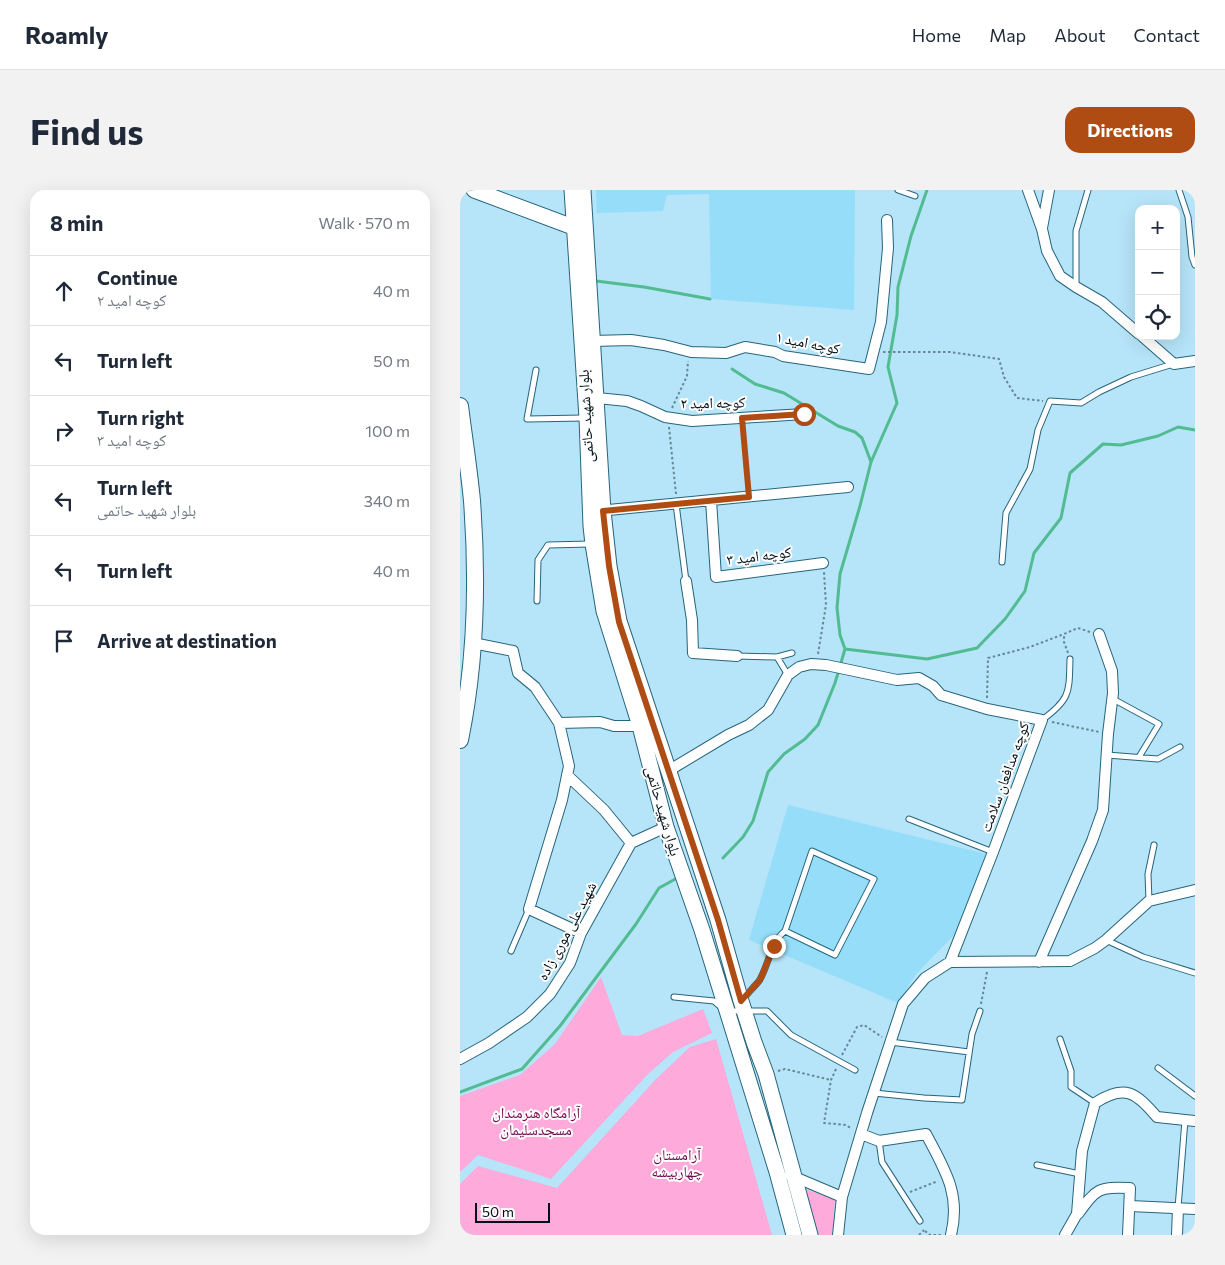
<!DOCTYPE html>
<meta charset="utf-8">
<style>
:root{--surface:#fff;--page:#f2f2f3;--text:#1f2937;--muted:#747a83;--line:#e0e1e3;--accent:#af4c14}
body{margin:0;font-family:Commissioner,"Noto Naskh Arabic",sans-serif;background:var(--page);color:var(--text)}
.controls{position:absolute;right:15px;top:15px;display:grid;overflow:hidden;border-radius:10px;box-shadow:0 5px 20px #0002}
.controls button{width:45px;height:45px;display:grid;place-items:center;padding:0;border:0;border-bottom:1px solid var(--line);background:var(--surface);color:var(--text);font:25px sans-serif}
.scale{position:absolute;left:15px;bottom:12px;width:75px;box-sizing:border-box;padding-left:5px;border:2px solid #000f18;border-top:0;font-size:14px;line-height:18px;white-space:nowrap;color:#000f18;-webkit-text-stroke:4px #fdfdfd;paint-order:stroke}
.stop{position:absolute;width:15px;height:15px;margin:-11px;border:4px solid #af4c14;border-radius:50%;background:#fff}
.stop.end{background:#af4c14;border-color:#fff;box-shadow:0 1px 5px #0008}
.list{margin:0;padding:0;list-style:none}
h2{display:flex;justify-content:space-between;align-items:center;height:65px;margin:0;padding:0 20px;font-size:21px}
h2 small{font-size:16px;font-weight:400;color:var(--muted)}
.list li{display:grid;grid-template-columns:32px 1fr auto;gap:15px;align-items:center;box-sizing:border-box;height:70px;padding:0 20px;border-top:1px solid var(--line)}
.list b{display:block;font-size:19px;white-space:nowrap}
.list p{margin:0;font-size:16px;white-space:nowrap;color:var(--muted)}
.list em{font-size:16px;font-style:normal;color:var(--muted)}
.icon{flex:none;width:28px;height:28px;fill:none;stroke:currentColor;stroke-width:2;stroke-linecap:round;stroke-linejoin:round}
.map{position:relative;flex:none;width:735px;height:1045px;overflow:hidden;border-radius:15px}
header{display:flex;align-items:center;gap:30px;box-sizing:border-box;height:70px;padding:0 25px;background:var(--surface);border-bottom:1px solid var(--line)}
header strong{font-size:24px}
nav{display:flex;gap:28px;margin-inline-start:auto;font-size:18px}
.intro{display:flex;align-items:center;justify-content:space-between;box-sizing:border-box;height:120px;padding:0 30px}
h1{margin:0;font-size:35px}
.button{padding:12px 22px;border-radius:15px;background:var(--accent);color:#fff;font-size:18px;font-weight:700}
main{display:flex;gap:30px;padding:0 30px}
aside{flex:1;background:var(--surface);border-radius:15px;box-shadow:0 5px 20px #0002}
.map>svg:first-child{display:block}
</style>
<header>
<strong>Roamly</strong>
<nav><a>Home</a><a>Map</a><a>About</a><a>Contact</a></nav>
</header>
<div class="intro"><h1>Find us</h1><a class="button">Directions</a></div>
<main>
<aside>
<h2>8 min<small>Walk · 570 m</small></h2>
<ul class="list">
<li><svg class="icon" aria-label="ahead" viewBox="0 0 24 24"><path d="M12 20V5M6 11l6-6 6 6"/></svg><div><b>Continue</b><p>کوچه امید ۲</p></div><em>40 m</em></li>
<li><svg class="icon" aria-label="left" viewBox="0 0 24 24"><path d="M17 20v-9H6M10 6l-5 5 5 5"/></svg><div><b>Turn left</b></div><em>50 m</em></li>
<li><svg class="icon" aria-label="right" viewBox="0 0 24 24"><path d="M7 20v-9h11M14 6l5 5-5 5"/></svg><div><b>Turn right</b><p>کوچه امید ۳</p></div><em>100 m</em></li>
<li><svg class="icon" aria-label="left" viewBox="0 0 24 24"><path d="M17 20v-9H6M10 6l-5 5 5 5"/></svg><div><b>Turn left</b><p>بلوار شهید حاتمی</p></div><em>340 m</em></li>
<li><svg class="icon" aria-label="left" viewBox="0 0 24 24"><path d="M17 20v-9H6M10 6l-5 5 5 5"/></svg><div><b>Turn left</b></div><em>40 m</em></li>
<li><svg class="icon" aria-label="arrive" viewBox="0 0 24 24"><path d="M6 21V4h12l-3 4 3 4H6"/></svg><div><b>Arrive at destination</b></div></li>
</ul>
</aside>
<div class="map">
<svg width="735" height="1045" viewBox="0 0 735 1045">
<rect width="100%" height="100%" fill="#b6e4f8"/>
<!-- built -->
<path fill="#96ddf9" d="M136,0h259l-1,120 -143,-11 -2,-105 -42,1 -4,16 -66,2z
M328,615l198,49 -28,77 -42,43 -18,29 -149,-63z"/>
<!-- green -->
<path fill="#feaada" d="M141,787l21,58 16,1 65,-27 9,24 -39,19 -26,23 -96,104 -73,-24 -18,17v-76l60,-21 35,-31z
M256,849l56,196h-312v-51l18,-18 79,22 100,-110 33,-31z
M342,998l33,11 -3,36h-18z"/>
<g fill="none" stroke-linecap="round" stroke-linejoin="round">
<!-- stream -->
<path stroke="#51bb91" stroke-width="3" d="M135,88l1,3 48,6 66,12
M272,179l23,15 29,9 54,33 17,6 7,6 9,24
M385,459l82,10 50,-11 28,-29 20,-28 9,-38 27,-35 9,-45 33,-29 18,1 37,-9 20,-9 17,3
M263,668l20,-21 10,-16 15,-49 16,-18 21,-15 13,-14 17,-42 10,-34 -5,-14 -3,-27 3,-34 20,-68 11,-44 26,-59 -9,-36 9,-52 1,-28 13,-51 16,-46
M0,902l62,-23 38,-43 76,-102 23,-36 20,-11"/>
<!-- lane casing -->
<g stroke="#26657c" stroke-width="7">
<path id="lane" d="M438,0l17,6
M719,0l9,27 4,40 3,8
M616,97v-56l12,-41
M76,180l-9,49 57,-1
M216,314l10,77
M542,372l4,-49 24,-44 8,-39 12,-29 31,2 18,-11 32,-15 42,-13
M77,411l1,-41 10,-15 43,-1
M277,466l40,1 15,-4
M317,467l11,18
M653,509l46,25 -20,33
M582,530c29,-21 27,-28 28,-61
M647,565l51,4 22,-12
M449,629l84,33
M689,711l-1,-27 6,-29
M646,750l37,17 52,16
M51,761l18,-42
M214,807l40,4 7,6
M283,809c5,-6 11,-12 16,-18 10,-16 11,-38 26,-50l27,-80 62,28 -39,76 -50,-24
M268,821h39l24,24 64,35
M600,849l11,32v16l24,16
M430,852l79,10
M698,878l37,28
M414,903l50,5 38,2 10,-66 8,-23
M419,951l3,21 38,59
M577,975l43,9
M718,1018l7,-88"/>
</g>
<!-- street casing -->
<g stroke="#26657c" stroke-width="12">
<path id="street" d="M568,0l14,39 5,22 13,25 16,11 26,15 37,32
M582,38l7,-38
M682,146l32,28 21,-3
M132,151l39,-1 33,5 27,7 35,1 19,-6 30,5 8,4 86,13 12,-47 7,-74 -1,-28
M137,208l30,3 14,5 24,11 27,4 112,-7
M251,310l5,77 107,-14
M138,321l250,-24
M226,391l6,39 1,33 44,3
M13,453l40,8 5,22 17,14 24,36 10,43 -7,34 -33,109 52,24
M99,533l41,-1 14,4h26
M208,581l60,-36 21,-10 19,-15 20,-35 11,-8 12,-3 15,1 71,15 22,-2 14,8 8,9 46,14 55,11 -49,132 -43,110
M107,585l37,35 27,33
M579,772l53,-121 11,-31 5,-76 5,-41 -1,-22 -13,-37
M0,869l29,-16 38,-26 23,-23 20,-31 11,-30 50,-90 35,-16
M401,944l18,7 47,-7c19,36 35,60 25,101
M330,985l52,22
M670,1016l65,3
M618,1024c19,-26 20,-27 52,-26l-2,47
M378,1045l4,-38 25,-84 36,-109 22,-26 25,-16 120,-1 25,-13 11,-8 43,-39 46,-11
M605,1045l12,-21 5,-63 13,-48c30,-20 41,-10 62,14l38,4
M717,1045l1,-27"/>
</g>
<!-- secondary casing -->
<g stroke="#26657c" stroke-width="17">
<path id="secondary" d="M14,0l107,40
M112,0l15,228 4,108 2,18 11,67 36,115 26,101 36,103 75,242 17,63
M123,0l20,321 6,55 10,55 99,299 23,81 13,41 12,32 44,161"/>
</g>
<!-- primary casing -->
<g stroke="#26657c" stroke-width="18">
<path id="primary" d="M0,216c4,32 9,63 12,95 6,80 4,161 -12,239"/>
</g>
<!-- path -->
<path stroke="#678796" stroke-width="2" stroke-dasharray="2.5 2.5" stroke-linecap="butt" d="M423,162h67l49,7 5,18 13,21 26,3
M212,218l15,-32 1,-15
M209,237l7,67
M283,238l5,60
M608,463l-4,-11v-8l14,-6 12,4
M358,464l8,-49 -2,-33
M527,508l1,-40 42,-11 34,-13
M592,532l47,10
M521,814l6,-32
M382,865l15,-28 7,-2 18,12
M376,879l-5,11 -7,43 22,2 6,4
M318,881l7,-2 46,11
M450,1002l28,-11
M465,1041l5,4h11
M459,1045l5,-5"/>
<!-- lane -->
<use href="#lane" stroke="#fff" stroke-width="5"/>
<!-- street -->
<use href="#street" stroke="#fff" stroke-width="10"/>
<!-- secondary -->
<use href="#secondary" stroke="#fff" stroke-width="15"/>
<!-- primary -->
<use href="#primary" stroke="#fff" stroke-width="16"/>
</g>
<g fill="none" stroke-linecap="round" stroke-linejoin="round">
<!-- route -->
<path stroke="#af4c14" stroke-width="6" d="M314,756l-14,34 -19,21 -23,-81 -99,-298 -10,-56 -6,-55 146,-14 -7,-79 62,-4"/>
</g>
<g text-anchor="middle" stroke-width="4" stroke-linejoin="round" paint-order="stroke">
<!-- street labels -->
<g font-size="15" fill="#000f18" stroke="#fdfdfd">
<text transform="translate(348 153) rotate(11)" y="5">کوچه امید ۱</text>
<text transform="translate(253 213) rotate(-1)" y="5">کوچه امید ۲</text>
<text transform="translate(126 226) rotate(-93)" y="5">بلوار شهید حاتمی</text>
<text transform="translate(299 366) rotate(-7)" y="5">کوچه امید ۳</text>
<text transform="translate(545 587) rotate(-70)" y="5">کوچه مدافعان سلامت</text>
<text transform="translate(203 621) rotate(74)" y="5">بلوار شهید حاتمی</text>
<text transform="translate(107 741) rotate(-62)" y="5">شهید علی موری زاده</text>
</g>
<!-- park labels -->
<g font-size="15" fill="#6e0a4f" stroke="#fdfdfd">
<text x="76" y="928">آرامگاه هنرمندان<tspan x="76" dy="17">مسجدسلیمان</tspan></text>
<text x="217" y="970">آرامستان<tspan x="217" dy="17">چهاربیشه</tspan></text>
</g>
</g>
</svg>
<div class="controls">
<button>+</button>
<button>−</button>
<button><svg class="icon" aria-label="locate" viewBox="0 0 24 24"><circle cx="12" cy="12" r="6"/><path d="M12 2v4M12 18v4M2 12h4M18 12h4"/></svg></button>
</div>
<div class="scale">50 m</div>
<div class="stop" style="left:344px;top:224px"></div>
<div class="stop end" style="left:314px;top:756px"></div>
</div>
</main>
